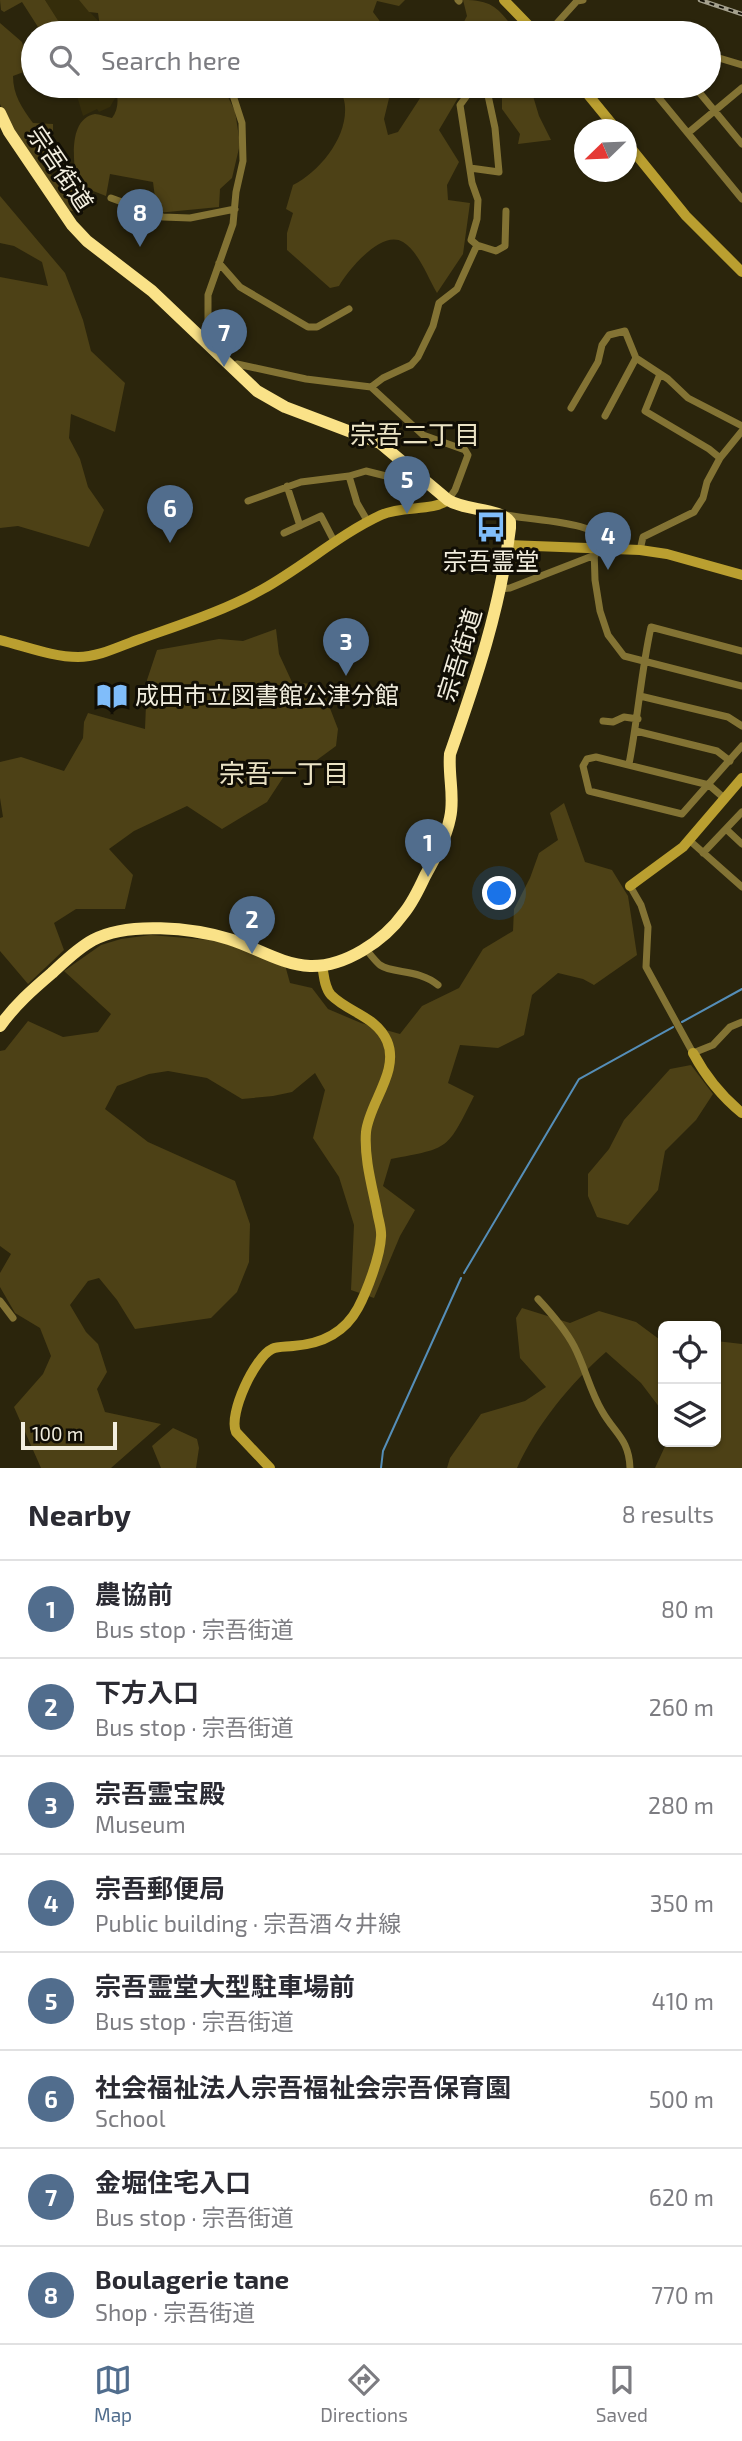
<!DOCTYPE html>
<meta charset="utf-8">
<style>
:root{--surface:#fff;--page:#f7f7f7;--text:#2b2b33;--muted:#7c7c81;--line:#e1e1e2;--accent:#516d8d}
body{margin:0;font-family:"Exo 2","Noto Sans JP",sans-serif;background:var(--page);color:var(--text)}
.controls{position:absolute;right:21px;bottom:21px;display:grid;overflow:hidden;border-radius:10px;box-shadow:0 2px 5px #0004}
.controls button{width:63px;height:63px;display:grid;place-items:center;padding:0;border:0;border-bottom:2px solid var(--line);background:var(--surface);color:var(--text);font:35px sans-serif}
.compass{position:absolute;left:574px;top:119px;width:63px;height:63px;border-radius:50%;background:var(--surface);box-shadow:0 2px 5px #0004;rotate:247deg}
.scale{position:absolute;left:21px;bottom:18px;width:96px;box-sizing:border-box;padding-left:7px;border:4px solid #f2eedf;border-top:0;font-size:19px;line-height:24px;white-space:nowrap;color:#f2eedf;-webkit-text-stroke:5px #110e05;paint-order:stroke}
.you{position:absolute;left:500px;top:894px;width:24px;height:24px;margin:-18px;border:5px solid #fff;border-radius:50%;background:#1a73e8;box-shadow:0 0 0 10px #1a73e833}
.badge{display:grid;place-items:center;width:46px;height:46px;border-radius:50%;background:var(--accent);color:#fff;font-size:23px;font-weight:700}
.pin{position:absolute;translate:-50% -58px;filter:drop-shadow(0 2px 4px #0008)}
.pin::after{content:'';position:absolute;top:37px;width:24px;height:21px;background:inherit;clip-path:polygon(0 0,100% 0,50% 100%)}
.list{margin:0;padding:0;list-style:none}
h2{display:flex;justify-content:space-between;align-items:center;height:91px;margin:0;padding:0 28px;font-size:30px}
h2 small{font-size:23px;font-weight:400;color:var(--muted)}
.list li{display:grid;grid-template-columns:46px 1fr auto;gap:21px;align-items:center;box-sizing:border-box;height:98px;padding:0 28px;border-top:2px solid var(--line)}
.list b{display:block;font-size:26px;white-space:nowrap}
.list p{margin:0;font-size:23px;white-space:nowrap;color:var(--muted)}
.list em{font-size:23px;font-style:normal;color:var(--muted)}
.icon{flex:none;width:38px;height:38px;fill:none;stroke:currentColor;stroke-width:2;stroke-linecap:round;stroke-linejoin:round}
.map{position:relative;flex:none;width:742px;height:1468px;overflow:hidden}
.search{position:absolute;background:var(--surface);box-shadow:0 2px 5px #0004;left:21px;right:21px;top:21px;height:77px;display:flex;align-items:center;gap:18px;box-sizing:border-box;padding:0 24px;border-radius:38px;color:var(--muted);font-size:26px}
.sheet{height:875px;background:var(--surface)}
nav{display:flex;justify-content:space-around;align-items:center;box-sizing:border-box;height:98px;border-top:2px solid var(--line);background:var(--surface);font-size:19px;color:var(--muted)}
nav a{display:grid;justify-items:center;gap:4px}
nav .on{color:var(--accent)}
.map>svg:first-child{display:block}
</style>
<div class="map">
<svg width="742" height="1468" viewBox="0 0 742 1468">
<rect width="100%" height="100%" fill="#2b250c"/>
<!-- built -->
<path fill="#352d0b" d="M45,0h34l21,23 1,10h-35z
M74,86h40l4,7 -8,14 -11,5 -2,-3 -14,7z"/>
<!-- green -->
<path fill="#4d4116" d="M0,0h45l21,33h-29l1,-6 -16,-25 -18,10 -3,-2z
M79,0h326l-6,6 -22,-5 -4,11 9,12 15,9h-296l-3,-20 -9,-1z
M463,0c33,0 35,10 55,33h-60l9,-17z
M0,23l22,19 2,8 9,-2v23l-4,-1 -16,6c0,19 9,32 20,47l20,1v14l-13,24 11,13 24,-5c-2,-17 -4,-52 20,-56 4,0 12,3 17,4 7,-9 7,-22 2,-32h164l-24,9 -29,-4 10,20 5,33 -8,34 -12,11 -1,18 -62,6 -4,-31 -43,-8 -4,22 -18,-7 -5,14 1,8 -5,2 -14,-4 -59,-91 -6,-14z
M339,86h53l-8,33 4,16 10,-3 30,-46h37l-26,44 20,32 -12,23 1,15 22,3 -7,51 -26,39c-9,-15 -18,-41 -34,-51 -21,-13 -55,28 -64,44l-9,2 -43,-38v-17l6,-20 -7,-4 7,-24c26,-13 54,-47 52,-78 0,-7 -4,-15 -6,-21z
M502,86h28l9,30 12,24 -33,4 2,-10 -18,-25z
M0,196l65,77 18,47 8,31 34,32 -10,49 -44,-18 -2,24 11,21 8,28 16,23 -15,37 -71,-21 -18,2v-251l48,9 -6,-24 -28,-16 -14,-3z
M276,629l3,25 13,28 29,3 17,44 -2,17 -30,22 -20,5 -19,29 -45,27 -35,-23 -53,25 -25,18 24,26 -8,34h-49l-22,14 10,27 -36,34 -28,-33v-133l3,-1 -3,-19v-36l21,-5 43,14 19,-33 1,-16 4,-9 57,16 2,-49 10,-30 62,-11 24,2z
M564,803l21,59 27,8 16,26 9,59 -43,30 -11,-6 -25,-6 -26,22 -8,40 -26,13 -38,-3 -12,38 26,13c-27,54 -24,52 -83,63l-8,27 32,24 -15,26 -26,62 -23,-8 3,-65 -15,-48 -26,-39 12,-48 -10,-17 -23,19 -19,4 -31,3 -35,-21 -39,-7 -19,3 -32,12 -12,23 43,33 87,39 15,43 -1,38 -12,30 -26,26 -76,11 -18,-29 -18,-22 -11,3 -18,24 16,27 12,12 9,28 -10,17 8,23 56,12 -50,44h-70l-27,-61 29,-33 8,-18 -11,-28 -25,-15 -15,-26v-14l11,-19 -11,-8v-195l5,-1 23,-29 35,16 35,-5 13,-18 -47,-43 37,-26 20,-6 30,-4 70,6 64,24 5,18 22,5 16,21 33,14 39,11 22,-28 37,-18 24,-39 30,-18 1,-22 16,-31 9,-25 19,-13 -8,-27z
M691,1065l22,29 -17,26 -31,31 -7,39 -30,35 -31,-8 -9,-21v-22l21,-25 15,-29 46,-51z
M522,1308l48,15 29,-12 37,11 27,20v70l-22,-29 -35,-31c-36,32 -69,72 -89,116h-70l3,-10 31,-44 44,-13 21,-14 -26,-29 -4,-40z
M716,1341l26,3v124h-87l12,-26h49z
M173,1428l24,11 2,9 -3,20h-35l-9,-22z"/>
<g fill="none" stroke-linecap="round" stroke-linejoin="round">
<!-- stream -->
<path stroke="#558eb8" stroke-width="2" d="M682,1022l60,-33
M464,1273l115,-194 94,-52
M381,1468l2,-17 78,-173"/>
<!-- street -->
<path stroke="#837334" stroke-width="7" d="M458,0l1,1
M548,33l29,-32 6,-1
M614,33l25,-4 11,4
M709,55l33,10
M649,86l93,113
M694,86l48,58
M688,133l54,-45
M470,168l29,4 -4,-44 -9,-42
M111,198l52,19 27,1 45,-9
M477,245l19,6 9,-5 1,-35
M219,263l21,24 68,40h9l32,-18
M208,344v-49l25,-71 3,-32 7,-31 -1,-38 -11,-34
M233,367l4,-3 69,15 65,8 52,48 42,15 3,5 -13,35 -7,10
M660,374l-15,37 64,38 11,9
M371,387l12,-9 28,-13 7,-8 15,-31 6,-23 18,-14 20,-44 -6,-5 6,-21 1,-19 -6,-17 -12,-78 14,-19
M571,408l27,-46 4,-17 7,-10 16,-4 11,27 32,21 20,19 54,28
M605,416l31,-58
M349,476l17,-5 20,5
M287,486l13,40
M248,501l53,-19 48,-6 8,27 11,19
M506,515c40,7 83,5 115,32
M284,533l37,-17 14,27
M594,548l1,32 5,31 8,24 16,21 118,30
M640,550l3,-13 51,-25 9,-14 4,-16 13,-24 22,-27
M500,589l10,-1 85,-33
M640,696l88,21 14,9
M603,721l10,1 11,-5 14,2
M636,731l81,20 13,10
M629,764c9,-46 12,-92 22,-137l91,24
M724,798l-15,-13 -113,-28 -9,2 -4,7 6,25 93,23 60,-68
M726,829l16,15
M689,840l53,47
M703,853l39,-41
M630,886l11,19 7,22 -2,40 47,86 20,-8 17,-18 12,-5
M365,948c5,6 10,13 15,17 13,9 39,4 58,20
M538,1299c13,14 27,30 36,47 11,21 16,45 28,65 13,23 27,28 28,57
M0,1301l13,17"/>
<!-- secondary -->
<path stroke="#ba9f30" stroke-width="10" d="M504,0l32,33
M581,86l36,44
M626,142l60,74 56,56
M508,545l132,5 27,4 75,21
M0,640c25,6 53,17 78,17 21,0 42,-11 62,-18 42,-15 84,-28 123,-50 41,-23 77,-55 118,-74 22,-10 51,-3 67,-15
M630,886l53,-39 59,-69
M693,1053c13,24 28,43 49,60
M270,1468l-34,-36c-8,-18 19,-75 36,-83 6,-3 15,-2 21,-3 28,-2 51,-12 65,-38 9,-17 22,-51 23,-71 1,-8 -3,-18 -4,-26 -5,-25 -13,-53 -11,-79 3,-29 34,-61 21,-91 -11,-25 -38,-28 -56,-46 -7,-8 -7,-21 -9,-30"/>
<!-- highway -->
<path stroke="#fae288" stroke-width="12" d="M0,113l9,19 63,93 15,16 65,50 105,100 28,16 95,36 68,57c17,11 53,8 62,22v6c-9,78 -34,152 -60,226 -2,22 5,43 0,64 -4,20 -15,40 -25,58 -6,13 -12,26 -21,37 -20,28 -59,54 -94,53 -28,-1 -55,-19 -81,-27 -36,-11 -101,-18 -136,1 -15,8 -28,21 -41,33 -20,17 -37,32 -52,53"/>
<!-- rail casing -->
<g stroke="#a5a18e" stroke-width="4.5">
<path id="rail" d="M700,0l42,14"/>
</g>
<!-- rail -->
<use href="#rail" stroke="#110e05" stroke-width="2" stroke-dasharray="5" stroke-linecap="butt"/>
</g>
<!-- icons -->
<defs>
<g id="bus-bare" transform="scale(2.415)"><path d="M-5-6H5V4H4V6H2V4H-2V6H-4V4H-5ZM-3.5-4V0h7V-4ZM-3.5 1.2v1.5H-2V1.2ZM2 1.2v1.5H3.5V1.2Z" fill="#80bdfa" stroke="#110e05" stroke-width="2.5" paint-order="stroke"/></g>
<g id="library-bare" transform="scale(2.415)"><path d="M-6-4Q-3-5.5-.7-3.5V5Q-3 3-6 4ZM6-4Q3-5.5 .7-3.5V5Q3 3 6 4Z" fill="#80bdfa" stroke="#110e05" stroke-width="2.5" paint-order="stroke"/></g>
</defs>
<g fill-rule="evenodd">
<use href="#bus-bare" x="491" y="527"/>
<use href="#library-bare" x="112" y="696"/>
</g>
<g text-anchor="middle" stroke-width="6" stroke-linejoin="round" paint-order="stroke">
<!-- street labels -->
<g font-size="24" fill="#f2eedf" stroke="#110e05">
<text transform="translate(60 169) rotate(56)" y="8">宗吾街道</text>
<text transform="translate(460 655) rotate(-73)" y="8">宗吾街道</text>
</g>
<!-- poi labels -->
<g font-size="24" fill="#f2eedf" stroke="#110e05">
<text x="491" y="570">宗吾霊堂</text>
<text x="135" y="704" text-anchor="start">成田市立図書館公津分館</text>
</g>
<!-- neighbourhood labels -->
<g font-size="26" fill="#ebe3c5" stroke="#110e05">
<text x="415" y="444">宗吾二丁目</text>
<text x="284" y="783">宗吾一丁目</text>
</g>
</g>
</svg>
<div class="controls">
<button><svg class="icon" aria-label="locate" viewBox="0 0 24 24"><circle cx="12" cy="12" r="6"/><path d="M12 2v4M12 18v4M2 12h4M18 12h4"/></svg></button>
<button><svg class="icon" aria-label="layers" viewBox="0 0 24 24"><path d="M12 4l9 5-9 5-9-5zM3 14l9 5 9-5"/></svg></button>
</div>
<svg class="compass" viewBox="-18 -18 36 36"><path d="M0-13l5 13h-10z" fill="#e53935"/><path d="M0 13l5-13h-10z" fill="#7c7c81"/></svg>
<div class="scale">100 m</div>
<div class="you"></div>
<div class="pin badge" style="left:428px;top:877px">1</div>
<div class="pin badge" style="left:252px;top:954px">2</div>
<div class="pin badge" style="left:346px;top:676px">3</div>
<div class="pin badge" style="left:608px;top:570px">4</div>
<div class="pin badge" style="left:407px;top:514px">5</div>
<div class="pin badge" style="left:170px;top:543px">6</div>
<div class="pin badge" style="left:224px;top:367px">7</div>
<div class="pin badge" style="left:140px;top:247px">8</div>
<div class="search"><svg class="icon" aria-label="search" viewBox="0 0 24 24"><circle cx="10" cy="10" r="6"/><path d="M15 15l6 6"/></svg>Search here</div>
</div>
<section class="sheet">
<h2>Nearby<small>8 results</small></h2>
<ul class="list">
<li><span class="badge">1</span><div><b>農協前</b><p>Bus stop · 宗吾街道</p></div><em>80 m</em></li>
<li><span class="badge">2</span><div><b>下方入口</b><p>Bus stop · 宗吾街道</p></div><em>260 m</em></li>
<li><span class="badge">3</span><div><b>宗吾霊宝殿</b><p>Museum</p></div><em>280 m</em></li>
<li><span class="badge">4</span><div><b>宗吾郵便局</b><p>Public building · 宗吾酒々井線</p></div><em>350 m</em></li>
<li><span class="badge">5</span><div><b>宗吾霊堂大型駐車場前</b><p>Bus stop · 宗吾街道</p></div><em>410 m</em></li>
<li><span class="badge">6</span><div><b>社会福祉法人宗吾福祉会宗吾保育園</b><p>School</p></div><em>500 m</em></li>
<li><span class="badge">7</span><div><b>金堀住宅入口</b><p>Bus stop · 宗吾街道</p></div><em>620 m</em></li>
<li><span class="badge">8</span><div><b>Boulagerie tane</b><p>Shop · 宗吾街道</p></div><em>770 m</em></li>
</ul>
</section>
<nav>
<a class="on"><svg class="icon" aria-label="map" viewBox="0 0 24 24"><path d="M3 6l6-2 6 2 6-2v14l-6 2-6-2-6 2zM9 4v14M15 6v14"/></svg>Map</a>
<a><svg class="icon" aria-label="directions" viewBox="0 0 24 24"><path d="M12 3l9 9-9 9-9-9zM9 14v-3h6M13 9l2 2-2 2"/></svg>Directions</a>
<a><svg class="icon" aria-label="saved" viewBox="0 0 24 24"><path d="M7 4h10v16l-5-4-5 4z"/></svg>Saved</a>
</nav>
